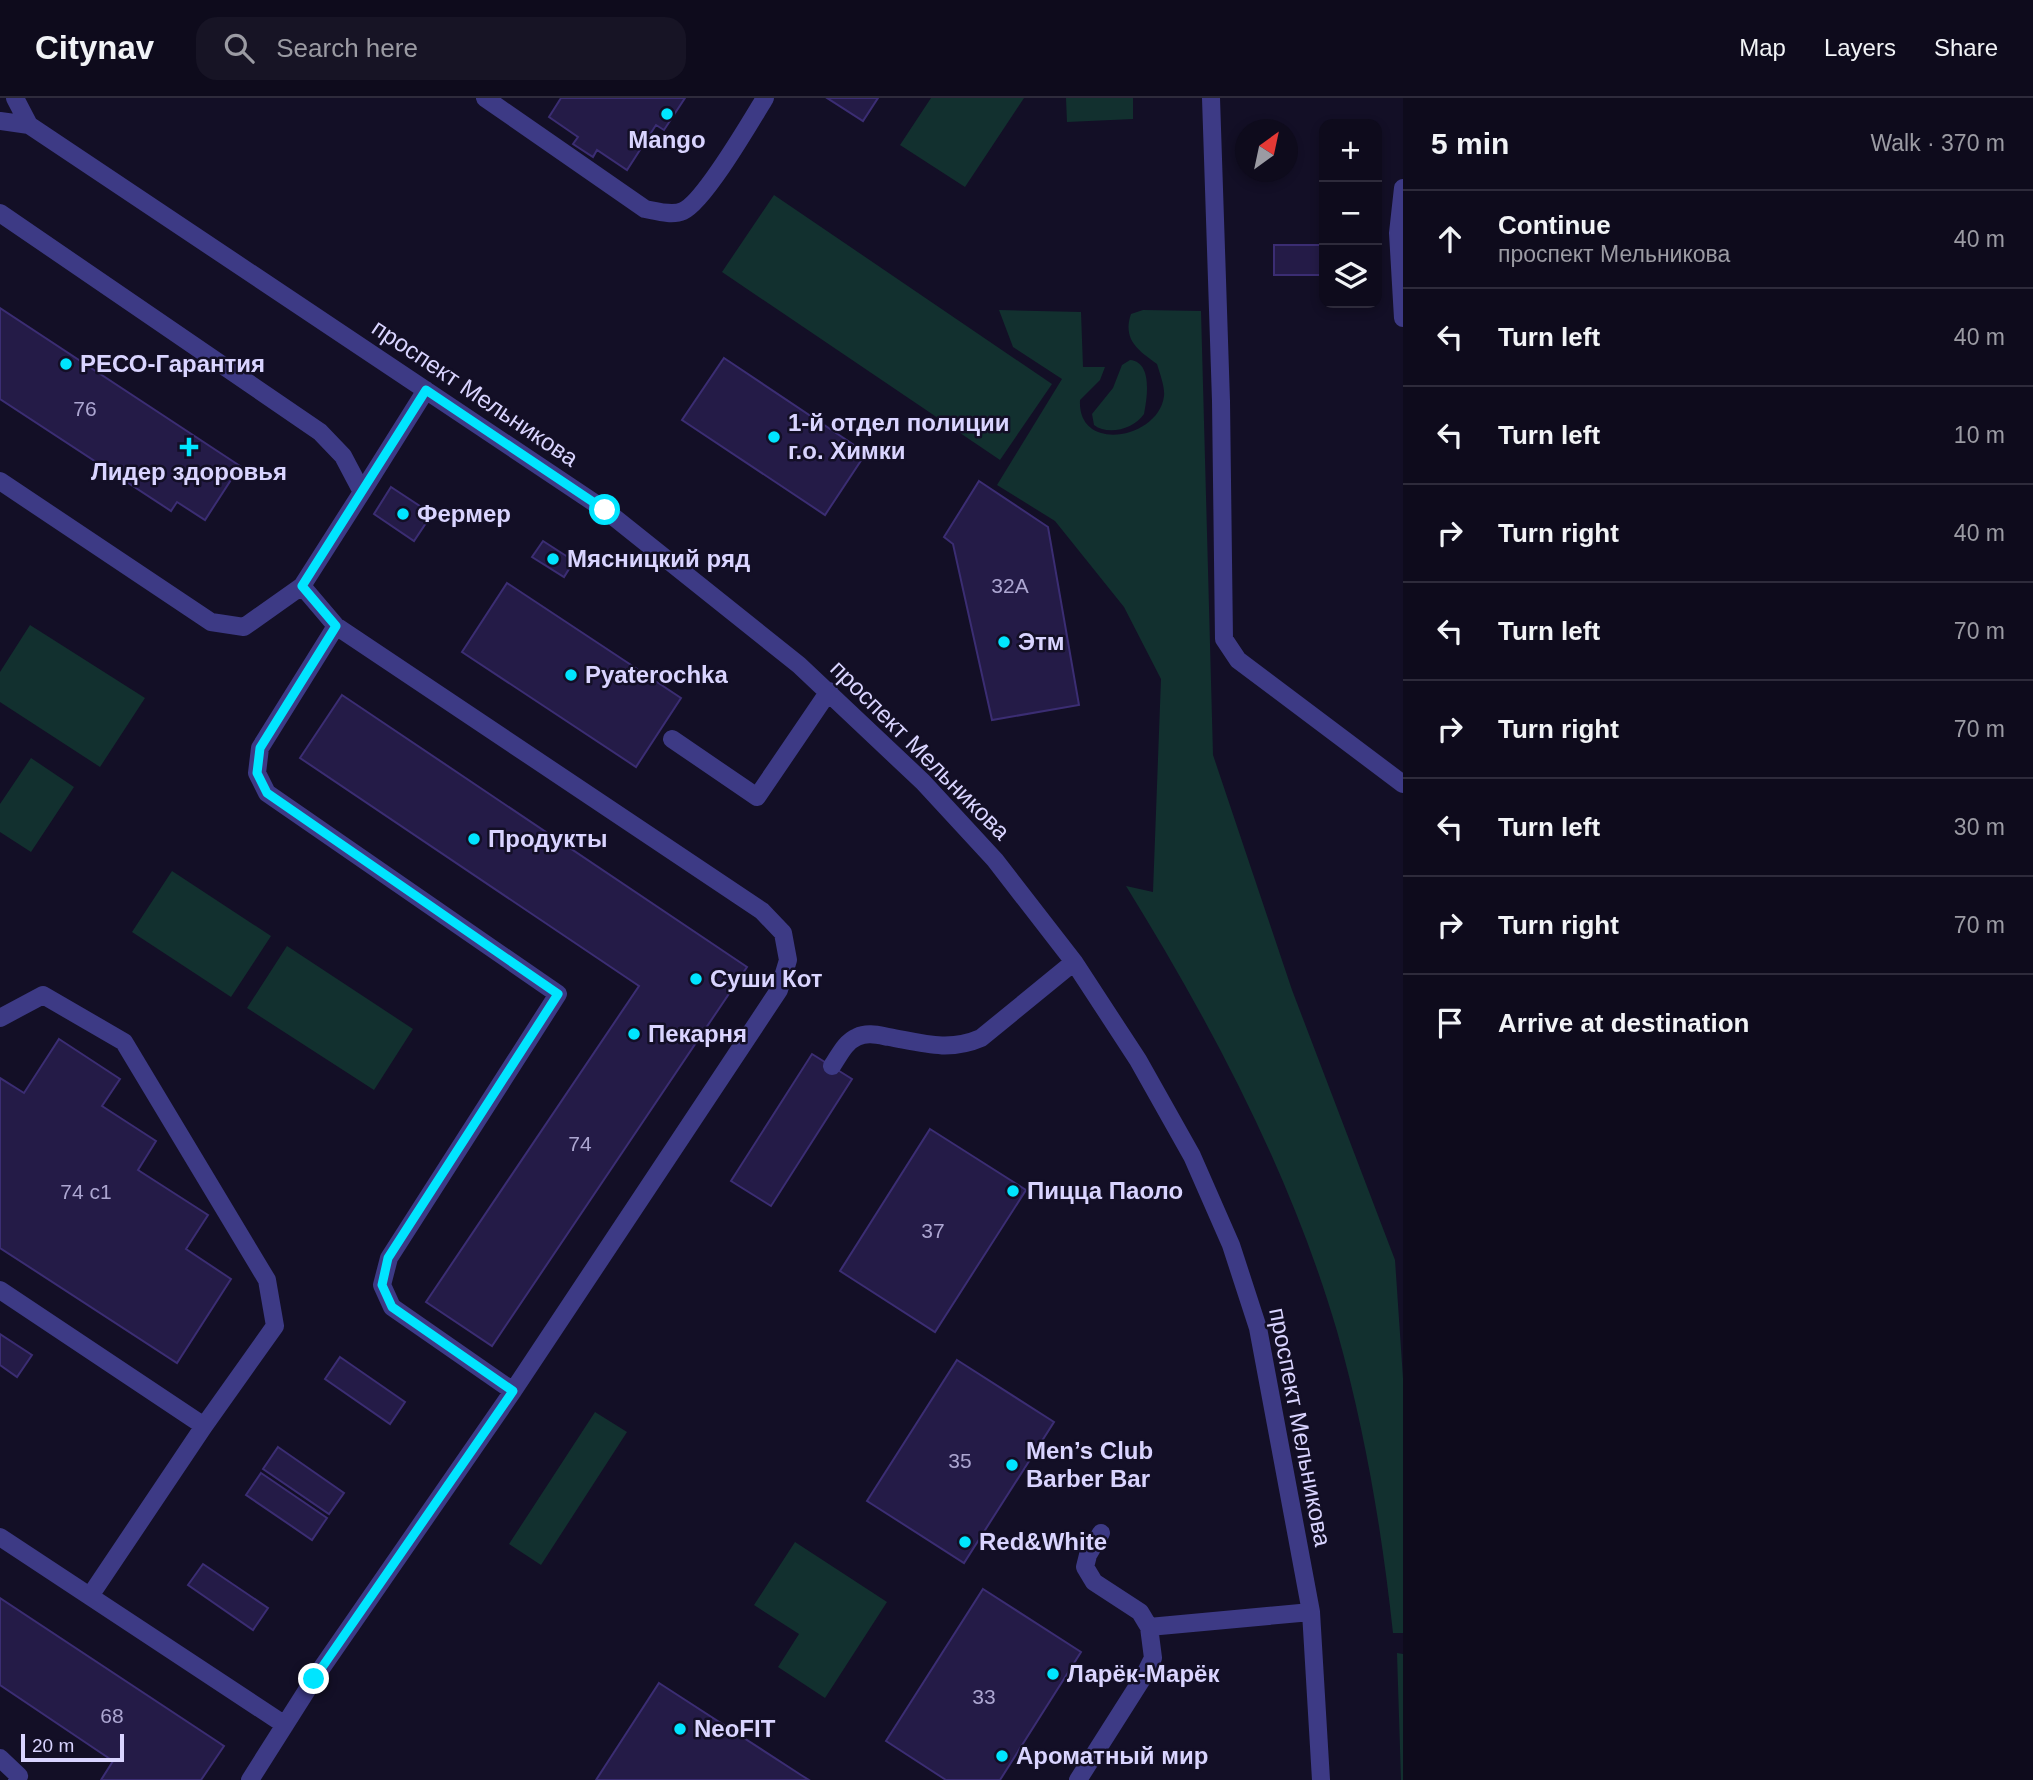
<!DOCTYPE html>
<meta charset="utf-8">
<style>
:root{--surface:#0e0b1c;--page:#171425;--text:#f1f3f6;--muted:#9b9ba3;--line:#2e2b3b}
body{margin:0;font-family:Arial,sans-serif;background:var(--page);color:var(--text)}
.controls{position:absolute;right:21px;top:21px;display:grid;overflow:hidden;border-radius:14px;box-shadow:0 4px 10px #0003}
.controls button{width:63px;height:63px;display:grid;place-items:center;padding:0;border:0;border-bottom:2px solid var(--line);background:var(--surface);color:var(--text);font:35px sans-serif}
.compass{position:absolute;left:1235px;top:21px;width:63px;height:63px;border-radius:50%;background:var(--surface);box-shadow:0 4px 10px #0003;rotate:33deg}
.scale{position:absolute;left:21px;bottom:18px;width:103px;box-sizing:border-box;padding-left:7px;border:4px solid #d9d4ff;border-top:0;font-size:19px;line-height:24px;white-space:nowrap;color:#d9d4ff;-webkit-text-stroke:5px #130f26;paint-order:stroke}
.stop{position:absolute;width:21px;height:21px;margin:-16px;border:5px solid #00e5ff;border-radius:50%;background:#fff}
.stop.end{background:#00e5ff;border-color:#fff;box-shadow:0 2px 7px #0008}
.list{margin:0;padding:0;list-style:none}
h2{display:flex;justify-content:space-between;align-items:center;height:91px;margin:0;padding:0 28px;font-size:30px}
h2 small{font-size:23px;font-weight:400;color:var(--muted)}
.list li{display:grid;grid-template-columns:46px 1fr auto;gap:21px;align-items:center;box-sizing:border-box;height:98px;padding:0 28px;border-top:2px solid var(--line)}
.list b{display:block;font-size:26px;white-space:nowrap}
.list p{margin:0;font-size:23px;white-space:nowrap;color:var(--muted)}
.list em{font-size:23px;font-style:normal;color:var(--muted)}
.icon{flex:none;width:38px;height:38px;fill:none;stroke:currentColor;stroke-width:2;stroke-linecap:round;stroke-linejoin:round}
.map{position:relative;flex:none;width:1403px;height:1682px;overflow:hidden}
header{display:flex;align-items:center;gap:42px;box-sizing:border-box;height:98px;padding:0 35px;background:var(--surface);border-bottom:2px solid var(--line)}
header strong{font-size:33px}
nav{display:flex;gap:38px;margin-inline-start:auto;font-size:24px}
.search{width:490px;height:63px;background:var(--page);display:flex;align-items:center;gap:18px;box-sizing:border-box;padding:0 24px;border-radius:21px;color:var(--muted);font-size:26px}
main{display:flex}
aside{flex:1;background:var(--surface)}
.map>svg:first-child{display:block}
</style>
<header>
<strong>Citynav</strong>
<div class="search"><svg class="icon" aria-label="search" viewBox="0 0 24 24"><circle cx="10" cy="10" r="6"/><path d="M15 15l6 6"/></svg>Search here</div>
<nav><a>Map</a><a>Layers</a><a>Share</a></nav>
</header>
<main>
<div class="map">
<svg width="1403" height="1682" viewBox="0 0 1403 1682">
<rect width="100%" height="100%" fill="#130f26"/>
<!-- green -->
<path fill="#12302f" d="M931,0h93l-59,89 -65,-42z
M1066,0h67v21l-66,3z
M774,97l278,189 -52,76 -278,-188z
M999,212l82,2 2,55h22l-5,13 -20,20c-3,54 79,39 84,-4 1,-9 -4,-22 -7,-32 -18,-13 -35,-24 -26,-50l12,-4 58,1 12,444 79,235 103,270 8,118v255h-10c-11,-102 -28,-203 -56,-302 -46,-157 -125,-306 -211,-445l27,6 8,-213 -37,-72 -69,-86 -58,-36 65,-106 -49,-32z
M1130,262c23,2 17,38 14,54 -10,15 -36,22 -50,11l-2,-11 21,-26 9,-23z
M30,527l115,73 -45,69 -100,-65v-30z
M31,660l43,29 -43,65 -31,-20v-28z
M172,773l99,65 -40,61 -99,-65z
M287,848l126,83 -39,61 -127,-82z
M595,1314l32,20 -86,133 -32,-21z
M795,1444l92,60 -62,96 -47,-31 21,-33 -45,-29z
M1397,1555l6,1v126h-2z"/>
<!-- building -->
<path fill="#241b47" stroke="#3b2d73" stroke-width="2" d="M561,0h124l-21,32 -8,-5 -29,45 -30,-20 -4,7 -20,-13 5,-7 -29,-20z
M827,0h51l-15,23z
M1274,147h50v30h-50z
M0,210l240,158 -35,54 -28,-18 -6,9 -171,-112z
M724,260l142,95 -41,62 -143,-95z
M979,383l69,46 31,178 -87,15 -39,-176 -9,-7z
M391,389l41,27 -18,27 -40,-27z
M543,443l31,20 -10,16 -32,-20z
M507,485l174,115 -45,69 -174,-115z
M342,597l405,272 -255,379 -66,-44 213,-316 -339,-228z
M59,941l61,40 -18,27 54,35 -18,29 70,45 -22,34 45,30 -54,84 -177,-115v-170l24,15z
M812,956l40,25 -81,127 -40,-25z
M930,1031l96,61 -91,142 -95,-61z
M0,1236l32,21 -15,22 -17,-12z
M340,1259l65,45 -15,22 -65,-45z
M957,1262l97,62 -90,141 -97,-62z
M278,1349l66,46 -15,21 -66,-45z
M261,1375l66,45 -15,22 -66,-45z
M203,1466l65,44 -15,22 -65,-45z
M983,1491l98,63 -81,128h-54l-60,-39z
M0,1500l224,148 -23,34h-100l12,-19 -113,-76z
M659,1585l142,92 8,5h-213z"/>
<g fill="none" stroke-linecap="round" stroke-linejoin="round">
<!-- minor -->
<path stroke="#3d3a85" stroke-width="18" d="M15,0l14,27
M485,0l160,111c11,2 27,7 38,2 21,-9 68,-90 82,-113
M1211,0l10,303 3,238 14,21 165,124
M0,23l29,4 576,385 194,155 124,117 72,78 79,102 64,98 54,96 39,89 27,83 53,284 10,168
M1403,90l-5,45 5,85
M0,115l320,219 23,24 19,36 -60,94 -58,41 -33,-5 -211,-141
M362,394l64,-102
M302,488l34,40 -76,122 -3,25 10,20 291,201 -169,264 -7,27 10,22 121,84
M672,641l85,58 72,-106
M0,920l43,-23 81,47 143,238 8,46 -71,100 -114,170
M832,968c7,-10 13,-24 25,-29 10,-5 21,-2 32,0 33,6 60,15 92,1l93,-76
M0,1192l204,136
M1101,1435l-13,22 -3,12 9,15 46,30 9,15 162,-15
M0,1439l285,188
M0,1660l19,18 -2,4
M250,1682l64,-101 199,-288 266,-401 9,-30 -5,-27 -21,-22 -426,-285
M1078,1682l66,-104 9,-18 -4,-31"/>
</g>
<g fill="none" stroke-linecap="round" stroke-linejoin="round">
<!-- route -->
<path stroke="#00e5ff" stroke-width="9" d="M314,1581l199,-288 -121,-84 -10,-22 6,-27 170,-264 -291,-201 -10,-20 3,-25 76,-122 -34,-40 124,-196 179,120"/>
</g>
<!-- markers -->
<g fill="#00e5ff" stroke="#130f26" stroke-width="2.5">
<circle cx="667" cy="16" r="7"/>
<circle cx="66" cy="266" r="7"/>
<circle cx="774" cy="339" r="7"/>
<path d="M185.5 338.5h7v7h7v7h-7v7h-7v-7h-7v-7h7z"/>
<circle cx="403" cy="416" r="7"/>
<circle cx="553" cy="461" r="7"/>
<circle cx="1004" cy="544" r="7"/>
<circle cx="571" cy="577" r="7"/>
<circle cx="474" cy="741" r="7"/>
<circle cx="696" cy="881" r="7"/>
<circle cx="634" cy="936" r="7"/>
<circle cx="1013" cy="1093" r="7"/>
<circle cx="1012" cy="1367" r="7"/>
<circle cx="965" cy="1444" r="7"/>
<circle cx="1053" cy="1576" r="7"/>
<circle cx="680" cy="1631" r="7"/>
<circle cx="1002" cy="1658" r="7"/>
</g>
<g text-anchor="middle" stroke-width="5" stroke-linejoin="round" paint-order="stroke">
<!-- number labels -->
<g font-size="21" fill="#aca6d1">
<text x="85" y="318">76</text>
<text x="1010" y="495">32А</text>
<text x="580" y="1053">74</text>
<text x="86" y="1101">74 с1</text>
<text x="933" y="1140">37</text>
<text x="960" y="1370">35</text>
<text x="984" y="1606">33</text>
<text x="112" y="1625">68</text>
</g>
<!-- poi labels -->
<g font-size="24" font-weight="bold" fill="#d9d4ff" stroke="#130f26" text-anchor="start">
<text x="667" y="50" text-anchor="middle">Mango</text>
<text x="80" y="274">РЕСО-Гарантия</text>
<text x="788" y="333">1-й отдел полиции<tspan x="788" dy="28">г.о. Химки</tspan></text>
<text x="189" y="382" text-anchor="middle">Лидер здоровья</text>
<text x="417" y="424">Фермер</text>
<text x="567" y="469">Мясницкий ряд</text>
<text x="1018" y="552">Этм</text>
<text x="585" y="585">Pyaterochka</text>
<text x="488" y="749">Продукты</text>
<text x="710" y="889">Суши Кот</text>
<text x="648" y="944">Пекарня</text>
<text x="1027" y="1101">Пицца Паоло</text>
<text x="1026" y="1361">Men’s Club<tspan x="1026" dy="28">Barber Bar</tspan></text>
<text x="979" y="1452">Red&amp;White</text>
<text x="1067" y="1584">Ларёк-Марёк</text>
<text x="694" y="1639">NeoFIT</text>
<text x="1016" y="1666">Ароматный мир</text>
</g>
<!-- street labels -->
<g font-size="24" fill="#d9d4ff" stroke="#130f26">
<text transform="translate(475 295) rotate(34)" y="8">проспект Мельникова</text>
<text transform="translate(920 652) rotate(45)" y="8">проспект Мельникова</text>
<text transform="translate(1300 1329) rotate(79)" y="8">проспект Мельникова</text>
</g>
</g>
</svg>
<div class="controls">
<button>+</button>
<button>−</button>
<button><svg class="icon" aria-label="layers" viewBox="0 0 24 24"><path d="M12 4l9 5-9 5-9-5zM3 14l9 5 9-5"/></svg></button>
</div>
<svg class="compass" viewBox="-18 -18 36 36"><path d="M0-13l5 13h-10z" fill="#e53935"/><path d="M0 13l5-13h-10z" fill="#9b9ba3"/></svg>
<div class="scale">20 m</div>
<div class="stop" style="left:605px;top:412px"></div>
<div class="stop end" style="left:314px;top:1581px"></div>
</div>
<aside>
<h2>5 min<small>Walk · 370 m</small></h2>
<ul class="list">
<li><svg class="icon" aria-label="ahead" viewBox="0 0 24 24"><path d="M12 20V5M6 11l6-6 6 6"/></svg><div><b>Continue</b><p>проспект Мельникова</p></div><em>40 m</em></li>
<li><svg class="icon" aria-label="left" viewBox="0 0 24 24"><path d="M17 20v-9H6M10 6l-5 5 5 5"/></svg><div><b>Turn left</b></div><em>40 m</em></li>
<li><svg class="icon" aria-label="left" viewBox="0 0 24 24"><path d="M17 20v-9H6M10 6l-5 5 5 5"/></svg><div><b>Turn left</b></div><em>10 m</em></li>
<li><svg class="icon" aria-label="right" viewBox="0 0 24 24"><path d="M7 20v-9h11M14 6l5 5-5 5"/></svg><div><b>Turn right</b></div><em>40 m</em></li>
<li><svg class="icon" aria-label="left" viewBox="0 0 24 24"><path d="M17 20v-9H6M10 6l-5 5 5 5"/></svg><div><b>Turn left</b></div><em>70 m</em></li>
<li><svg class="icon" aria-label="right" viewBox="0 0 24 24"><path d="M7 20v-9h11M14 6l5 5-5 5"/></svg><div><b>Turn right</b></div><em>70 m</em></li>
<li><svg class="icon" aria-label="left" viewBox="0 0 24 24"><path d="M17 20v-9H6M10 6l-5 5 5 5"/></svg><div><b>Turn left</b></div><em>30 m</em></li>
<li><svg class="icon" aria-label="right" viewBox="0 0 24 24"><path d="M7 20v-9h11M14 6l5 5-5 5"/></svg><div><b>Turn right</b></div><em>70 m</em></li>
<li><svg class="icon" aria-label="arrive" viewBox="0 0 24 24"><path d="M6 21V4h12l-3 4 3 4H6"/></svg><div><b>Arrive at destination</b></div></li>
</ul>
</aside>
</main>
